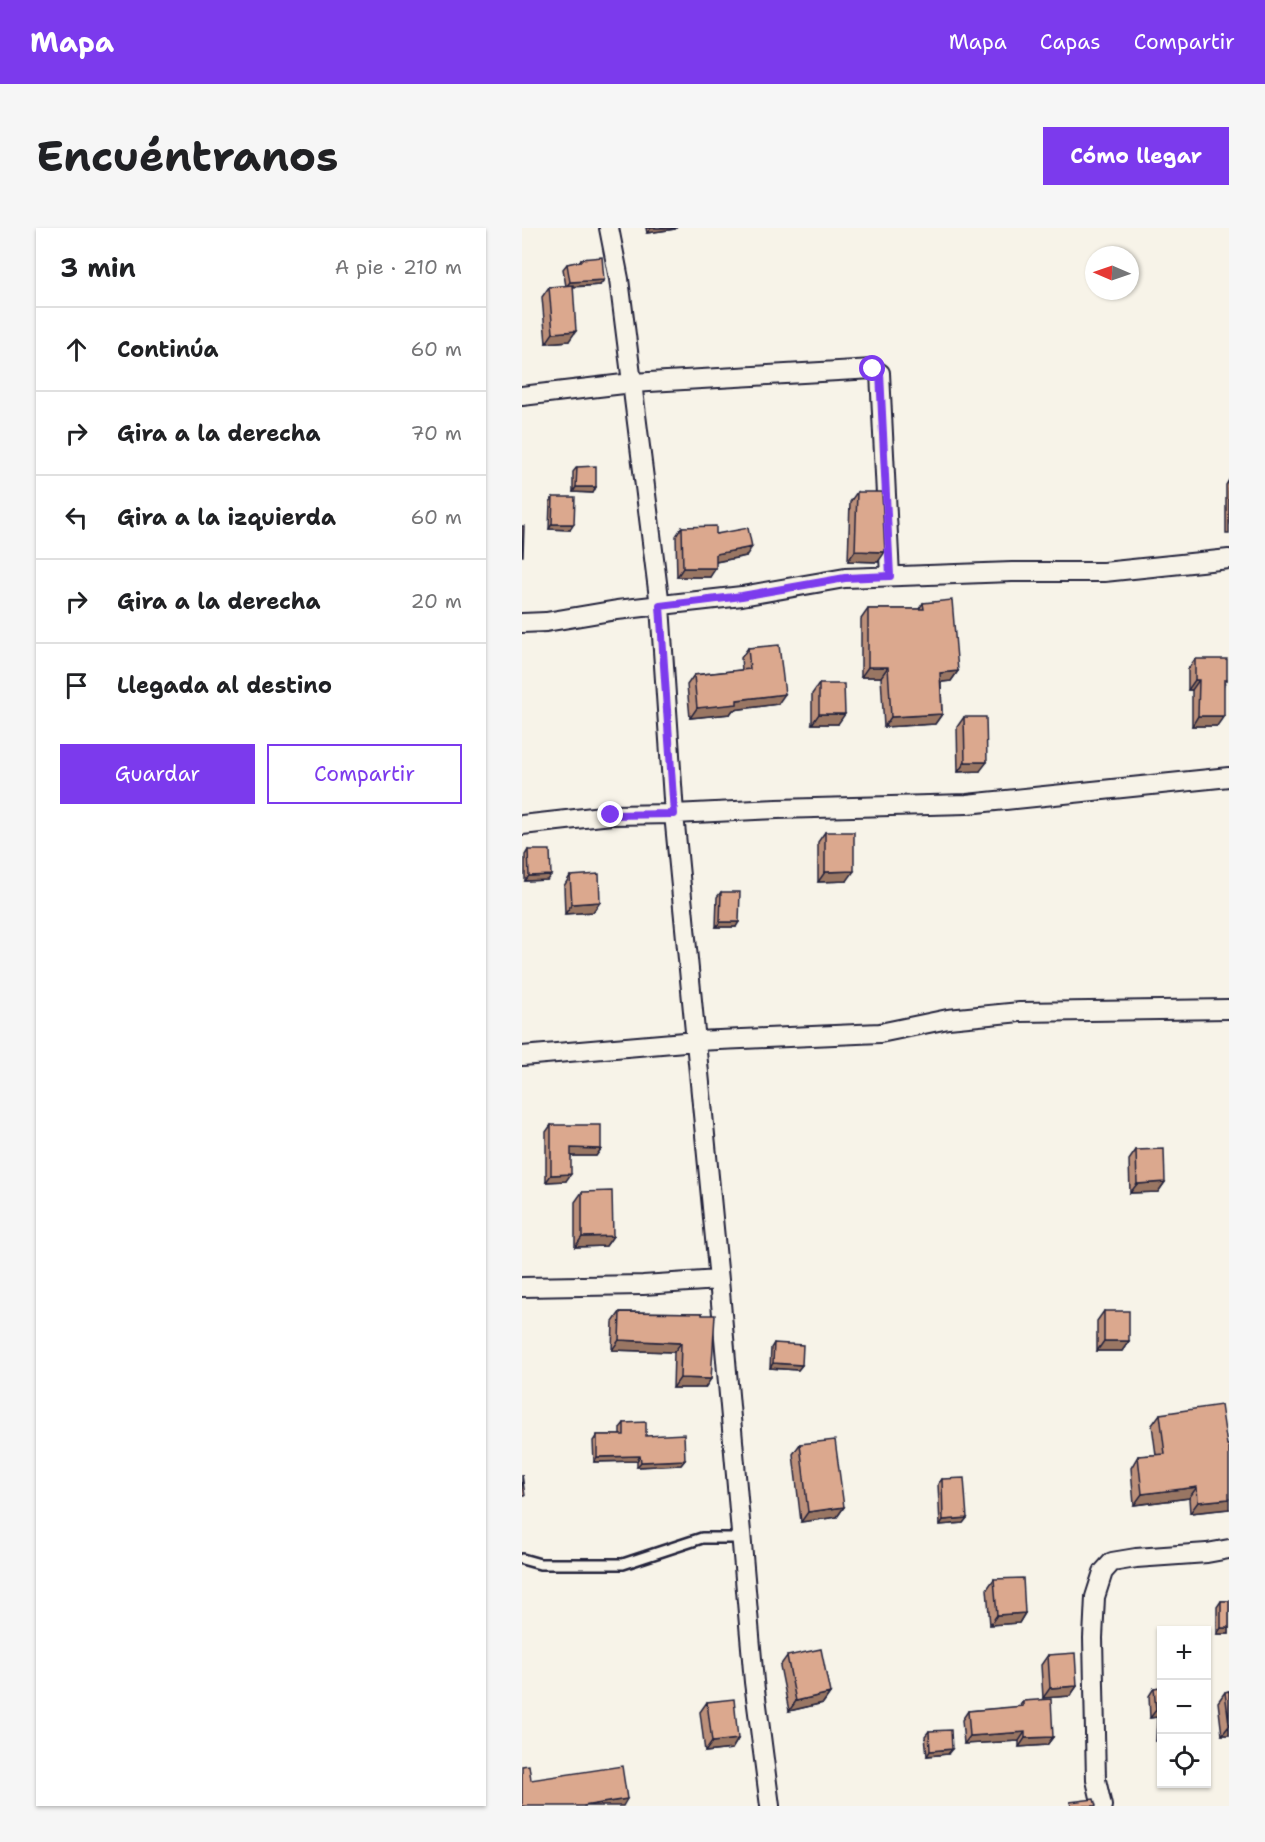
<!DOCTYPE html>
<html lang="es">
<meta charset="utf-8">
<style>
:root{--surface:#fff;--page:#f6f6f6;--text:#202124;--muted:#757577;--line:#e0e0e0;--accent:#7c3aed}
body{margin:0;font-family:"Shantell Sans",sans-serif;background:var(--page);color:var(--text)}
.controls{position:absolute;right:18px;bottom:18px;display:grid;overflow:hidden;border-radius:0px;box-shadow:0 2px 4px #0004}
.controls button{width:54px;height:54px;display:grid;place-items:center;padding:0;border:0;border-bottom:2px solid var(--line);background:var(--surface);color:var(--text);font:30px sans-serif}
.compass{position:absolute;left:563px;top:18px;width:54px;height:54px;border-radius:50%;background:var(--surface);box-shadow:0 2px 4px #0004;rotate:272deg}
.stop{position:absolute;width:18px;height:18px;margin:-14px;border:4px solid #7c3aed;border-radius:50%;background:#fff}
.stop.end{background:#7c3aed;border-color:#fff;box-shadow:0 2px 6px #0008}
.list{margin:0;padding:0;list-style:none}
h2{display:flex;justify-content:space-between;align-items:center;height:78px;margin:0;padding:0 24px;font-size:26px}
h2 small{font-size:20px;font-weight:400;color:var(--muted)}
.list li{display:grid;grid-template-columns:39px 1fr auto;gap:18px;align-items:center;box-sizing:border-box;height:84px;padding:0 24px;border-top:2px solid var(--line)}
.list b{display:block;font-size:22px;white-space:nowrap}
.list em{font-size:20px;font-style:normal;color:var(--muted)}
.actions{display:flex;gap:12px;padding:18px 24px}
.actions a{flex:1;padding:14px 0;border:2px solid var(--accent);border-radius:0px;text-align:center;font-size:21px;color:var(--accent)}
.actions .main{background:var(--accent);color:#fff}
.icon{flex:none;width:33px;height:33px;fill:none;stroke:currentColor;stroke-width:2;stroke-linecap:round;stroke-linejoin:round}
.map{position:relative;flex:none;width:707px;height:1578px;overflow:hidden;border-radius:0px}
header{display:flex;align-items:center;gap:36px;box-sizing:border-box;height:84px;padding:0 30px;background:var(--accent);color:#fff}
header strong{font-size:28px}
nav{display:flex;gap:33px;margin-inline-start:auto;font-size:21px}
.intro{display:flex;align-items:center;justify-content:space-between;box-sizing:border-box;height:144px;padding:0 36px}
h1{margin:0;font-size:42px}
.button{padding:15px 27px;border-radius:0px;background:var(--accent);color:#fff;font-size:21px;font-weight:700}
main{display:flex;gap:36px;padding:0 36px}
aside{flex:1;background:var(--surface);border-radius:0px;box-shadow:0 2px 4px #0004}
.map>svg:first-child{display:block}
</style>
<header>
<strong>Mapa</strong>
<nav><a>Mapa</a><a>Capas</a><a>Compartir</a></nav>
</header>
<div class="intro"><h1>Encuéntranos</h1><a class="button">Cómo llegar</a></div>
<main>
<aside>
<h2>3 min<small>A pie · 210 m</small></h2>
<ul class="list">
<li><svg class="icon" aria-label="ahead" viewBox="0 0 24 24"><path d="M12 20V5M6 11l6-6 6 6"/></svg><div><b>Continúa</b></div><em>60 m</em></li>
<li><svg class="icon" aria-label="right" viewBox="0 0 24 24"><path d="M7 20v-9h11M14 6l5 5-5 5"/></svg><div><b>Gira a la derecha</b></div><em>70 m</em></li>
<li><svg class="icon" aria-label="left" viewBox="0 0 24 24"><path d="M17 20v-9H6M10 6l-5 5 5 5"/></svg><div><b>Gira a la izquierda</b></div><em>60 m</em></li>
<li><svg class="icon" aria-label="right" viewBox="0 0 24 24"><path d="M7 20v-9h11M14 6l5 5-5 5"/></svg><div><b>Gira a la derecha</b></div><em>20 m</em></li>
<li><svg class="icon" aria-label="arrive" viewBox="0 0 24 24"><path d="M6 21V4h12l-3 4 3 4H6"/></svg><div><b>Llegada al destino</b></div></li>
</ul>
<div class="actions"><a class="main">Guardar</a><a>Compartir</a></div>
</aside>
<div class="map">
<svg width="707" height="1578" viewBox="0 0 707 1578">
<rect width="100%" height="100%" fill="#f7f3e8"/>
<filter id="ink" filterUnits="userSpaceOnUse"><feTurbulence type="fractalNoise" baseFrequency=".0167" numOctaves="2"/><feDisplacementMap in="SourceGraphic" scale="12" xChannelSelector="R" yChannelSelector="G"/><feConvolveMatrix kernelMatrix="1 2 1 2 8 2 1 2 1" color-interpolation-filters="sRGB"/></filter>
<g filter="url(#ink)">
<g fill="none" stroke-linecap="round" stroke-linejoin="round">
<!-- lane casing -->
<g stroke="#22223b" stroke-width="14">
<path id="lane" d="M0,1331l18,5h83l79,-26h40"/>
</g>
<!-- street casing -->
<g stroke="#22223b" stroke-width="22">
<path id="street" d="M87,0l10,51 41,327 14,208 45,466 35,402 16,124
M0,168l110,-13 241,-14 7,4 10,203
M0,395l24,-1 71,-12 125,-14 103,-18 167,-6h92l125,-13
M0,597l89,-10 63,-1 103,-5 190,-5 262,-27
M0,828l174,-15 184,-8 68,-14 72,-7 209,-3
M0,1059l121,-2 76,-5
M580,1578l-6,-26 -3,-142 2,-41 8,-25 9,-10 24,-4 71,-5 22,-4"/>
</g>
<!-- lane -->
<use href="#lane" stroke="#f7f3e8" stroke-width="9"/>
<!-- street -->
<use href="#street" stroke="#f7f3e8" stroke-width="18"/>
</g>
<!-- wall -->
<path fill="#bc907a" stroke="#22223b" stroke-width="1.5" d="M124,0h30l-1,1 -28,4z
M59,31l19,26 -27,2 -4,54 -23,2 -4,-46 7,-10 17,-1 -3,-17 4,-5 12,-2z
M55,239l19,20 -3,6 -20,-1v-20z
M707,252v54h-3v-49z
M335,264l21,70 -30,-1 2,-59z
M31,269l17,33 -21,-1 1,-27z
M160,299l34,7 30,22 -30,6 -6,15h-33l-1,-41z
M401,375l35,68 -7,10 -10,1 1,32 -7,10 -51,3 -3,-50h-20v-58l7,-10h51z
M226,420l30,56 -45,6 -3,4 -40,4 -3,-33 7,-10 48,-5 -1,-12z
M673,431l32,21 -3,4 -7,42h-25v-36h-4v-21z
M297,456l19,40h-26v-30z
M442,489l16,54 -22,1 -1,-45z
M303,604l22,49 -29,1v-40z
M6,622l19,30 -22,1v-26z
M48,648l30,26 -7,10 -28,2 -1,-28z
M199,664l15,35h-20l1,-30z
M29,897l50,24 -5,7h-25l-5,25 -20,1v-50z
M614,922l29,32 -7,10 -28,1 -1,-33z
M60,964l31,44 -7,10 -31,1v-45z
M582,1083l25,30 -7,10h-25v-30z
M98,1084l82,1 3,75h-32l1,-36 -62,-2 1,-28z
M252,1115l28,22 -4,5 -28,-2 1,-20z
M638,1186l69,95 -39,4 -1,-15 -55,7 -3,-37 7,-12 18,-1 -4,-30z
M102,1195l22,13 39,24 -4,5 -44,2v-6l-43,1 -1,-21 4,-6h23v-7z
M278,1216l44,63 -7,10 -36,5 -8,-68z
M420,1251l25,39 -4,5 -23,2 -2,-41z
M472,1351l31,34 -6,10 -29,2 -3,-36z
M699,1373h8v33h-12v-27z
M526,1427l29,31 -7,10 -27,2 -2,-33z
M265,1428l43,37 -7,10 -34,8 -9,-45z
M639,1459v55l-5,-1 1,-24 -7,1 -1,-22 5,-8z
M707,1463v44h-7l-4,-33 7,-10z
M501,1473l30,36 -6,8 -28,2v-6l-55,3 -2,-24 6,-9 51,-4z
M185,1474l31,37 -6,10 -27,3 -5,-40z
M407,1503l19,23 -21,2 -2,-20z"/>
<!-- shaded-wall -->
<path fill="#997663" stroke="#22223b" stroke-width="1.5" d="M129,0h25l-1,1 -28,4z
M82,52l-4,5 -34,2 4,-5z
M54,103l-7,10 -23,2 7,-10z
M54,259h20l-3,6 -20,-1z
M30,296h22l-4,6 -21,-1z
M230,319l-6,9 -36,7 6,-9z
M333,323l30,1 -7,10 -30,-1z
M161,340h33l-6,9h-33z
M346,439h20l-7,10h-20z
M436,443l-7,10 -18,2 7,-10z
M673,452h4l-7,10h-4z
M263,466l-7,10 -45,6 -3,4 -40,4 7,-10 40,-8z
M297,486h26l-7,10h-26z
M420,486l-7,10 -51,3 7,-10z
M676,488h26l-7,10h-25z
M443,534h22l-7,9 -22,1z
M332,643l-7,10 -29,1 7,-10z
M29,647l-4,5 -22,1 4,-5z
M78,674l-7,10 -28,2 7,-10z
M198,694h19l-3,5h-20z
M49,920l30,1 -5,7h-30z
M49,946l-5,7 -20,1 5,-7z
M643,954l-7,10 -28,1 7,-9z
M91,1008l-7,10 -31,1 7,-10z
M97,1112l62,3 -7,9 -62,-2z
M582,1113h25l-7,10h-25z
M251,1135l29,2 -4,5 -28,-2z
M158,1150l31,1 -6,9h-32z
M118,1228l-3,5 -43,1 3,-5z
M163,1232l-4,5 -44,2 4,-5z
M675,1259l-8,11 -55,7 8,-11z
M707,1271v10l-39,4 8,-11z
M322,1279l-7,10 -36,5 7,-10z
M445,1290l-4,5 -23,2 3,-5z
M503,1385l-6,10 -29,2 7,-10z
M699,1400h8v6h-12z
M555,1458l-7,10 -27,2 7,-10z
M308,1465l-7,10 -34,8 7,-10z
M634,1482h5l-4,7 -7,1z
M707,1498v9h-7z
M503,1504l-6,9 -55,3 6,-8z
M639,1506v8l-5,-1z
M531,1509l-6,8 -28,2 6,-9z
M216,1511l-6,10 -27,3 7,-10z
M430,1521l-4,5 -21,2 3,-5z
M105,1571l-4,7h-40z"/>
<!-- building -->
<path fill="#dba88e" stroke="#22223b" stroke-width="1.5" d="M80,29l2,23 -34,2 -3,-18 14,-3v-2z
M51,57l3,46 -23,2 -4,-46z
M74,238v21h-20l1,-20z
M335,264h25l3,60 -30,-1z
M31,269h22l-1,27h-22z
M0,298h2l-1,30h-1z
M194,298v8l32,-6 4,19 -36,7v14h-33l-1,-41z
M430,372l6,71 -18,2 2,41 -51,3 -3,-50h-20v-58h56l-1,-6z
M257,417l6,49 -48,6v4l-40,4 -3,-33 56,-6 -2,-21z
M673,431h32v21h-3v36h-26l1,-36h-4z
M297,456h25l1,30h-26z
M442,489h22l1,45h-22z
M303,604h29v39l-29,1z
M6,622h22l1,25 -22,1z
M77,646l1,28 -28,2 -2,-28z
M199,664h19l-1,30h-19z
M29,897h50v24l-30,-1v26l-20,1z
M642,921l1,33 -28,2 -1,-34z
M90,963l1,45 -31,1v-45z
M582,1083h25v30h-25z
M98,1084l82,1v2h13l-4,64 -31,-1 1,-35 -62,-3z
M252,1115l29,2 -1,20 -29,-2z
M699,1177l6,40h2v54l-31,3 -1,-15 -55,7 -4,-38 27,-2 -5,-40z
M124,1194v14l38,-2 1,26 -44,2 -1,-6 -43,1v-22h27v-12z
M313,1212l9,67 -36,5 -8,-68z
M0,1246l3,22h-3z
M442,1250l3,40 -24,2 -1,-41z
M501,1350l2,35 -28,2 -3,-36z
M699,1373h8v27h-8z
M299,1421l9,44 -34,8 -9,-45z
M553,1425l2,33 -27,2 -2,-33z
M639,1459v23h-5l-2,-22z
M707,1463v33l-4,-32z
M212,1471l4,40 -26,3 -5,-40z
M529,1471l2,38 -28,1v-6l-55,4 -2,-25 55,-5v-5z
M429,1502l1,19 -22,2 -1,-20z
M7,1537l2,15 91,-14 5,33 -44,7h-61v-40z
M572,1571l2,7h-25l-1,-4z"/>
</g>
<g fill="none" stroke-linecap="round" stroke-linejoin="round" filter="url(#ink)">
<!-- route -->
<path stroke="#7c3aed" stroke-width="8" d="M89,587l63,-1 -14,-208 82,-10 103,-18 45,-2 -10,-203 -7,-4"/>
</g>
</svg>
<div class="controls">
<button>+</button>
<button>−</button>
<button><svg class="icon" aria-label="locate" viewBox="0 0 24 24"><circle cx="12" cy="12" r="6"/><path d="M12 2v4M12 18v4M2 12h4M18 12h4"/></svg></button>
</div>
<svg class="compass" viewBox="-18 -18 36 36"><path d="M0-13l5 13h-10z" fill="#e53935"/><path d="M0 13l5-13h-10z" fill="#757577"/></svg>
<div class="stop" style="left:351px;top:141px"></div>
<div class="stop end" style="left:89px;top:587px"></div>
</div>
</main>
